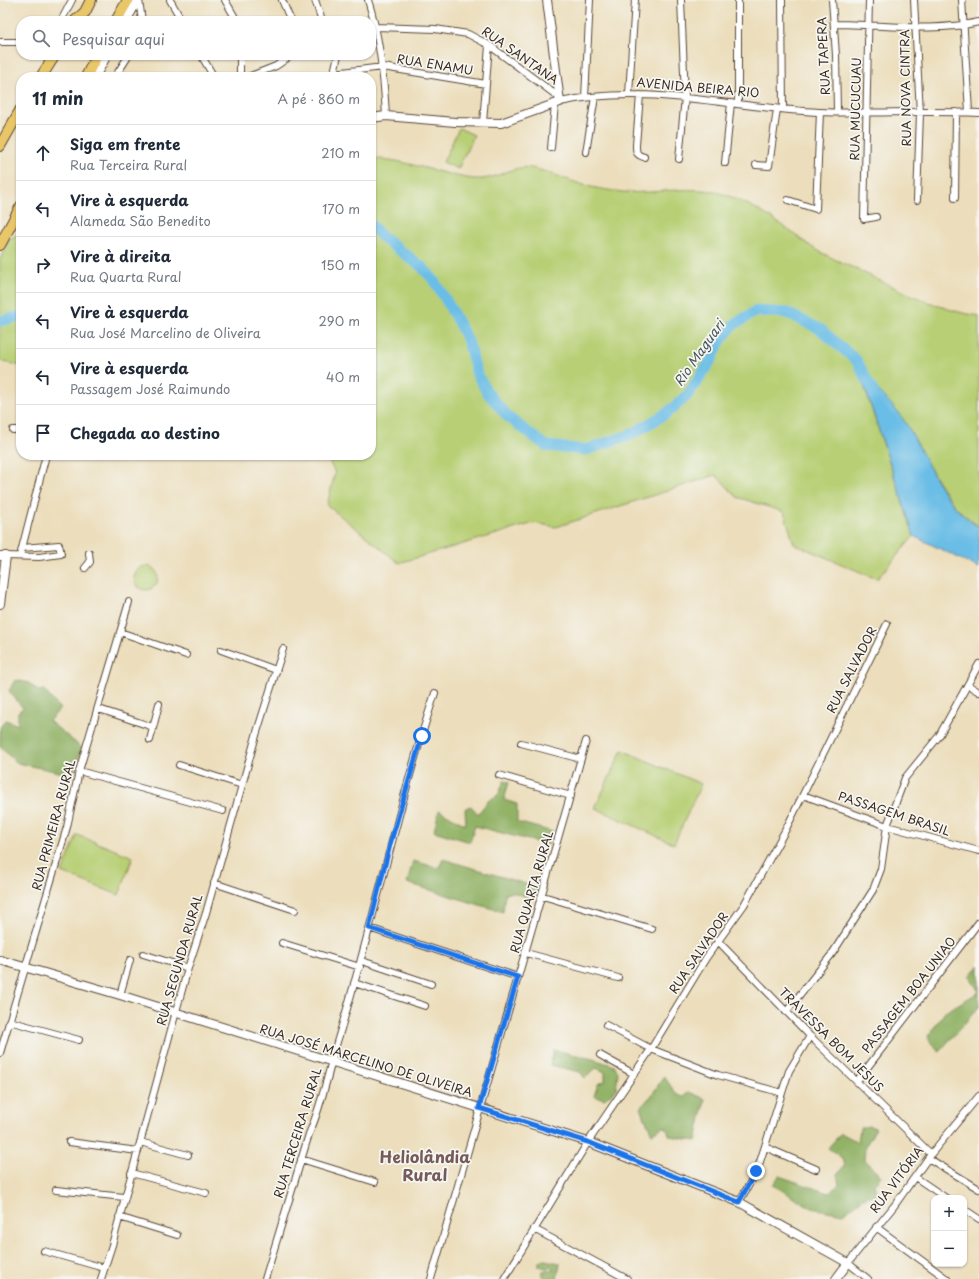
<!DOCTYPE html>
<html lang="pt">
<meta charset="utf-8">
<style>
:root{--surface:#fff;--page:#f6f6f7;--text:#1f2937;--muted:#747a83;--line:#e0e1e3}
body{margin:0;font-family:"Playpen Sans",sans-serif;background:var(--page);color:var(--text)}
.controls{position:absolute;right:12px;bottom:12px;display:grid;overflow:hidden;border-radius:8px;box-shadow:0 1px 3px #0004}
.controls button{width:36px;height:36px;display:grid;place-items:center;padding:0;border:0;border-bottom:1px solid var(--line);background:var(--surface);color:var(--text);font:20px sans-serif}
.stop{position:absolute;width:12px;height:12px;margin:-9px;border:3px solid #1a73e8;border-radius:50%;background:#fff}
.stop.end{background:#1a73e8;border-color:#fff;box-shadow:0 1px 4px #0008}
.list{margin:0;padding:0;list-style:none}
h2{display:flex;justify-content:space-between;align-items:center;height:52px;margin:0;padding:0 16px;font-size:17px}
h2 small{font-size:13px;font-weight:400;color:var(--muted)}
.list li{display:grid;grid-template-columns:26px 1fr auto;gap:12px;align-items:center;box-sizing:border-box;height:56px;padding:0 16px;border-top:1px solid var(--line)}
.list b{display:block;font-size:15px;white-space:nowrap}
.list p{margin:0;font-size:13px;white-space:nowrap;color:var(--muted)}
.list em{font-size:13px;font-style:normal;color:var(--muted)}
.icon{flex:none;width:22px;height:22px;fill:none;stroke:currentColor;stroke-width:2;stroke-linecap:round;stroke-linejoin:round}
.map{position:relative;flex:none;width:979px;height:1279px;overflow:hidden}
.search{position:absolute;background:var(--surface);box-shadow:0 1px 3px #0004;left:16px;top:16px;width:360px;height:44px;display:flex;align-items:center;gap:10px;box-sizing:border-box;padding:0 14px;border-radius:16px;color:var(--muted);font-size:15px}
.panel{position:absolute;background:var(--surface);box-shadow:0 1px 3px #0004;left:16px;top:72px;width:360px;height:388px;border-radius:16px}
.map>svg:first-child{display:block}
</style>
<div class="map">
<svg width="979" height="1279" viewBox="0 0 979 1279">
<rect width="100%" height="100%" fill="#f6f6f2"/>
<filter id="ink" filterUnits="userSpaceOnUse"><feTurbulence type="fractalNoise" baseFrequency=".025" numOctaves="2"/><feDisplacementMap in="SourceGraphic" scale="8" xChannelSelector="R" yChannelSelector="G"/><feConvolveMatrix kernelMatrix="1 2 1 2 8 2 1 2 1" color-interpolation-filters="sRGB"/></filter>
<filter id="wash" filterUnits="userSpaceOnUse"><feTurbulence type="fractalNoise" baseFrequency=".012" numOctaves="4" result="noise"/><feDisplacementMap in="SourceGraphic" scale="16" xChannelSelector="R" yChannelSelector="G"/><feGaussianBlur stdDeviation="0.9" result="paint"/><feColorMatrix in="noise" values="0 0 0 0 0 0 0 0 0 0 0 0 0 0 0 0 0 1.4 0 .05"/><feComposite in="paint" operator="in"/></filter>
<g filter="url(#wash)">
<rect width="100%" height="100%" fill="#ecdebc"/>
<!-- green -->
<path fill="#b8cf74" stroke="#7a7c49" d="M459,128l15,7 -16,34 -15,-7z
M371,158c24,1 46,8 70,14 12,3 28,8 41,7 16,-1 34,-15 50,-11 15,3 29,10 43,14 15,6 32,8 48,10 34,3 69,-9 103,3 32,11 58,32 86,52 14,9 31,16 46,23 35,17 83,41 121,46v211l-25,-21 -23,-36 -72,-99 55,165 -37,43 -83,-35 -10,-32 -47,-15 -21,-22 -160,52 -22,-4 -135,40 -72,-58 8,-32 -9,-18h45z
M21,233v133l-21,-5v-102l10,-21z
M134 578a12 12 0 1 1 24 0a12 12 0 1 1-24 0Z
M622,750l79,34 -27,60 -79,-36z
M77,835l56,22 -14,38 -57,-22z"/>
<!-- forest -->
<path fill="#92b266" stroke="#666e42" d="M15,680l14,3 9,8 6,-1 16,19 -11,12 33,27 -9,27 -56,-12 -17,-16v-20l6,-7 12,5v-13l5,-4 -14,-17z
M504,781l5,1 -5,18 13,4v18l36,10 -5,13 -73,-19 -5,16 -36,-11 5,-21 27,15 -1,-16 6,-3 7,8 10,-13 10,-6z
M443,859l96,29 -4,12 -23,-8 -7,2 -2,18 -96,-29 6,-22 26,7z
M979,965v42l-40,45 -8,-9 -3,-7 17,-24 34,-20 -10,-16z
M554,1050l39,9 22,7 3,7 -2,16 -11,10 -11,-3 4,-12 7,-3v-9l-9,-4 -11,10 -5,-6 -30,-7z
M664,1076l12,18 7,3 6,-5 16,7 -9,42 -26,-5 -5,-10 -13,7 -12,-25 12,-13z
M869,1126l7,2 -11,19 -1,13 17,16 -7,8 2,10 -13,4 -20,16 -31,-6 -39,-23 6,-9 49,17 11,-8 -2,-11 8,-9 -4,-8 -13,-9 13,-15 17,9 2,-14z
M545,1260l15,3 -3,16h-11l-5,-5 2,-3 11,-2 -4,-3 -4,2 -7,-2v-5z"/>
<!-- water -->
<path fill="#6bbde6" stroke="#537482" d="M859,370c15,17 36,36 48,55 21,35 35,80 72,102v41l-65,-32z"/>
<g fill="none" stroke-linecap="round" stroke-linejoin="round">
<!-- river -->
<path stroke="#6bbde6" stroke-width="11" d="M371,225l12,13 38,28 11,12 14,22 22,41 9,33 10,18 21,25 38,29 40,4 46,-16 35,-21 20,-17 25,-37 7,-16 13,-17 24,-15 31,2 33,16 37,32 17,32
M0,321l21,-5"/>
</g>
</g>
<g filter="url(#ink)">
<g fill="none" stroke-linecap="round" stroke-linejoin="round">
<!-- minor casing -->
<g stroke="#564536" stroke-width="8">
<path id="minor" d="M139,0l3,21
M170,0l12,21
M225,0l12,21
M282,0l9,21
M315,0l7,21
M368,0c12,38 16,76 18,116
M738,0v103
M782,0l1,109
M832,0l4,55 1,56
M869,0l-5,219 12,-2
M914,0l6,113 -3,87
M962,0l7,112
M61,21l11,-21
M834,24c47,0 98,9 145,-2
M371,28l5,-1 59,2 33,5 21,11 71,53
M0,42h21
M201,55l13,22
M334,73l49,-6 103,17
M115,77l14,-22
M240,77v-22
M248,77l28,-11 16,-11
M333,77l5,-22
M629,94l6,-94
M640,95l-4,50c0,7 0,10 8,12
M585,97l5,-97
M560,102c87,-19 172,6 259,10 53,2 107,-2 160,1
M483,123l6,-78
M551,148l4,-44
M586,152l9,-55
M679,159l6,-62 -4,-97
M725,163l6,-60
M756,165l13,1 8,-57
M955,198l1,-86
M788,200l28,9 4,-97
M13,430h8
M6,556l33,1 22,-3 -2,-9 -37,3
M20,556l26,-101
M85,568l5,-6 -1,-9
M120,632l66,23
M221,650l55,20
M968,685l11,7
M99,709l54,18
M150,740l9,-36
M521,743l60,16
M179,765l63,20
M79,771l144,40
M499,775l72,21
M803,795l84,31 92,25
M214,883l81,27
M543,896l109,33
M369,928l149,49
M717,940l93,96 121,118
M282,943l78,24
M526,953l92,25
M143,954l45,14
M362,961l69,23
M354,983l71,23
M120,995l10,-35
M786,1012l46,-58 41,-64 8,-21 6,-43 18,-48 34,-42 40,-72
M9,1021l70,19
M606,1025l45,24 67,26 64,18
M0,1053l67,-226 12,-56 50,-169
M600,1055l34,19
M857,1081l122,-159
M69,1142l69,9
M140,1142l48,13
M765,1147l51,22
M928,1158l51,31
M301,1159l74,23
M131,1173l75,20
M915,1177l31,21
M56,1190l68,7
M739,1202l18,-31 32,-100 21,-35
M964,1209l15,10
M119,1217l58,18
M876,1227l71,52
M534,1229l93,50
M44,1251l60,17
M101,1279l11,-34 76,-277 18,-55 51,-181 26,-83
M265,1279l44,-145c13,-29 19,-61 28,-92 36,-115 60,-234 98,-349
M431,1279l155,-538
M504,1279l84,-137 63,-93 55,-91 38,-53 42,-76 101,-205
M868,1279l-20,-16 46,-57 37,-52 48,-58"/>
</g>
<!-- tertiary casing -->
<g stroke="#564536" stroke-width="10">
<path id="tertiary" d="M126,21l12,-21
M95,77l12,-22
M371,118l15,-2 69,6 46,1 59,-21 -13,-102
M0,556h6l-6,48
M0,960l120,35 468,147 151,60 109,61 -12,16"/>
</g>
<!-- primary casing -->
<g stroke="#564536" stroke-width="12">
<path id="primary" d="M75,21l10,-9 6,-12
M116,21l12,-21
M41,77l14,-22
M86,77l11,-22
M0,146l21,-37
M0,245l21,-39"/>
</g>
<!-- minor -->
<use href="#minor" stroke="#fff" stroke-width="6"/>
<!-- tertiary -->
<use href="#tertiary" stroke="#fff" stroke-width="8"/>
<!-- primary -->
<use href="#primary" stroke="#e9c769" stroke-width="10"/>
</g>
</g>
<g fill="none" stroke-linecap="round" stroke-linejoin="round" filter="url(#ink)">
<!-- route -->
<path stroke="#1a73e8" stroke-width="5" d="M422,736l-31,105 -22,87 149,49 -39,131 109,34 151,60 17,-31"/>
</g>
<g text-anchor="middle" stroke-width="3.5" stroke-linejoin="round" paint-order="stroke">
<!-- street labels -->
<g font-size="12" fill="#3b2a1e" stroke="#f6f6f2">
<text transform="translate(520 56) rotate(35)" y="4">RUA SANTANA</text>
<text transform="translate(824 56) rotate(-93)" y="4">RUA TAPERA</text>
<text transform="translate(435 65) rotate(9)" y="4">RUA ENAMU</text>
<text transform="translate(698 88) rotate(5)" y="4">AVENIDA BEIRA RIO</text>
<text transform="translate(906 88) rotate(-91)" y="4">RUA NOVA CINTRA</text>
<text transform="translate(856 109) rotate(-89)" y="4">RUA MUCUCUAU</text>
<text transform="translate(852 670) rotate(-63)" y="4">RUA SALVADOR</text>
<text transform="translate(894 814) rotate(18)" y="4">PASSAGEM BRASIL</text>
<text transform="translate(54 825) rotate(-75)" y="4">RUA PRIMEIRA RURAL</text>
<text transform="translate(532 892) rotate(-74)" y="4">RUA QUARTA RURAL</text>
<text transform="translate(699 953) rotate(-56)" y="4">RUA SALVADOR</text>
<text transform="translate(180 960) rotate(-74)" y="4">RUA SEGUNDA RURAL</text>
<text transform="translate(909 995) rotate(-52)" y="4">PASSAGEM BOA UNIAO</text>
<text transform="translate(831 1040) rotate(45)" y="4">TRAVESSA BOM JESUS</text>
<text transform="translate(366 1061) rotate(17)" y="4">RUA JOSÉ MARCELINO DE OLIVEIRA</text>
<text transform="translate(298 1133) rotate(-73)" y="4">RUA TERCEIRA RURAL</text>
<text transform="translate(897 1180) rotate(-53)" y="4">RUA VITÓRIA</text>
</g>
<!-- water labels -->
<g font-size="13" font-style="italic" fill="#49565a" stroke="#f6f6f2">
<text transform="translate(699 353) rotate(-55)" y="5">Rio Maguari</text>
</g>
<!-- district labels -->
<g font-size="16" font-weight="bold" fill="#765a58" stroke="#f6f6f2">
<text x="425" y="1163">Heliolândia<tspan x="425" dy="18">Rural</tspan></text>
</g>
</g>
</svg>
<div class="controls">
<button>+</button>
<button>−</button>
</div>
<div class="stop" style="left:422px;top:736px"></div>
<div class="stop end" style="left:756px;top:1171px"></div>
<div class="search"><svg class="icon" aria-label="search" viewBox="0 0 24 24"><circle cx="10" cy="10" r="6"/><path d="M15 15l6 6"/></svg>Pesquisar aqui</div>
<section class="panel">
<h2>11 min<small>A pé · 860 m</small></h2>
<ul class="list">
<li><svg class="icon" aria-label="ahead" viewBox="0 0 24 24"><path d="M12 20V5M6 11l6-6 6 6"/></svg><div><b>Siga em frente</b><p>Rua Terceira Rural</p></div><em>210 m</em></li>
<li><svg class="icon" aria-label="left" viewBox="0 0 24 24"><path d="M17 20v-9H6M10 6l-5 5 5 5"/></svg><div><b>Vire à esquerda</b><p>Alameda São Benedito</p></div><em>170 m</em></li>
<li><svg class="icon" aria-label="right" viewBox="0 0 24 24"><path d="M7 20v-9h11M14 6l5 5-5 5"/></svg><div><b>Vire à direita</b><p>Rua Quarta Rural</p></div><em>150 m</em></li>
<li><svg class="icon" aria-label="left" viewBox="0 0 24 24"><path d="M17 20v-9H6M10 6l-5 5 5 5"/></svg><div><b>Vire à esquerda</b><p>Rua José Marcelino de Oliveira</p></div><em>290 m</em></li>
<li><svg class="icon" aria-label="left" viewBox="0 0 24 24"><path d="M17 20v-9H6M10 6l-5 5 5 5"/></svg><div><b>Vire à esquerda</b><p>Passagem José Raimundo</p></div><em>40 m</em></li>
<li><svg class="icon" aria-label="arrive" viewBox="0 0 24 24"><path d="M6 21V4h12l-3 4 3 4H6"/></svg><div><b>Chegada ao destino</b></div></li>
</ul>
</section>
</div>
